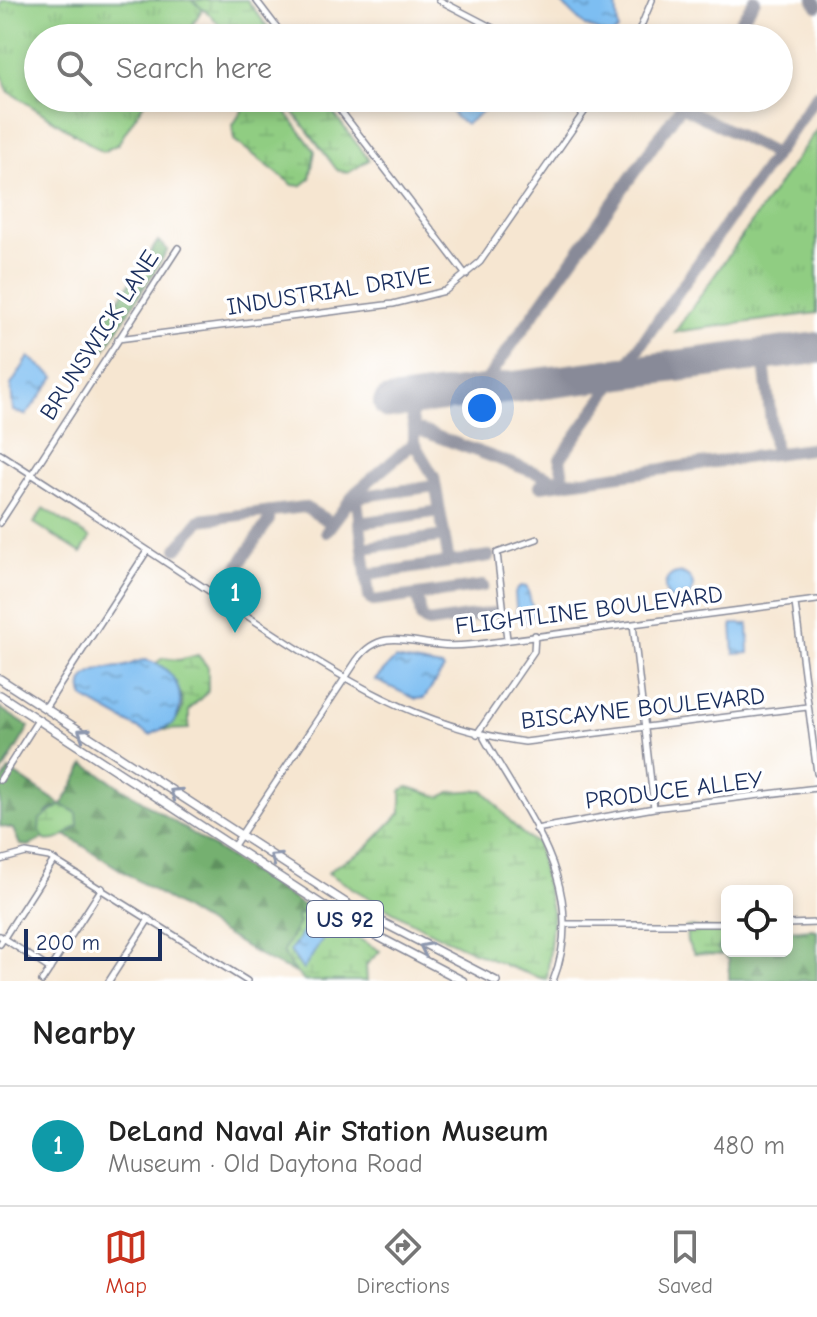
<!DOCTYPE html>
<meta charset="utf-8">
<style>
:root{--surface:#fff;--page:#f2f2f2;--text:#222;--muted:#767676;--line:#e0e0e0;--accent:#c8321e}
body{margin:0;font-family:"Comic Neue",sans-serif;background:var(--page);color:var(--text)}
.controls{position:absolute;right:24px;bottom:24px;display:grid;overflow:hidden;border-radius:12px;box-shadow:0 4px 12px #0003}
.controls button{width:72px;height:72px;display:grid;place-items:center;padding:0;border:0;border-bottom:2px solid var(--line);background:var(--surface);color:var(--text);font:40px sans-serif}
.scale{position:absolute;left:24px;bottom:20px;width:138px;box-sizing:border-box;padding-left:8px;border:4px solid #1b2f5e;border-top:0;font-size:22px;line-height:28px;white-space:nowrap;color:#1b2f5e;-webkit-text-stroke:6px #fff;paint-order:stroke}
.you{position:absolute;left:482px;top:408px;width:28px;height:28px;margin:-20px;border:6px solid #fff;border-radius:50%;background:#1a73e8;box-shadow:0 0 0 12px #1a73e833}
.badge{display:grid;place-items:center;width:52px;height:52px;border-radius:50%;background:var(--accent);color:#fff;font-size:26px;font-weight:700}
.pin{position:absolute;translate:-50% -66px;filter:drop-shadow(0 2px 4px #0008)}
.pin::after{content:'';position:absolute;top:42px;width:28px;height:24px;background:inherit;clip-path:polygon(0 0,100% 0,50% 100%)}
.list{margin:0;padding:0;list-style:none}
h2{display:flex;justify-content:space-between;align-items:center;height:104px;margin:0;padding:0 32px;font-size:34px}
h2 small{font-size:26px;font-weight:400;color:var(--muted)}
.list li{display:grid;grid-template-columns:52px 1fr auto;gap:24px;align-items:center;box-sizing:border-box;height:120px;padding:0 32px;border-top:2px solid var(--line)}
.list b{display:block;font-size:30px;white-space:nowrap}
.list p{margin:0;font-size:26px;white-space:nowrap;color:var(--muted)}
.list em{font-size:26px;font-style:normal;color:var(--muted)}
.icon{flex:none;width:44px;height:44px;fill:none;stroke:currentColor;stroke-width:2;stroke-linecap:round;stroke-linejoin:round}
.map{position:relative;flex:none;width:817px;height:981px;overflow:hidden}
.search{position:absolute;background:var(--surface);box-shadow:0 4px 12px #0003;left:24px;right:24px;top:24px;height:88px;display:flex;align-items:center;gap:20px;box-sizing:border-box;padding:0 28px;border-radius:44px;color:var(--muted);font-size:30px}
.sheet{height:224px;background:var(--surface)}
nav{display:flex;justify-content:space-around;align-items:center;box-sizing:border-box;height:112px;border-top:2px solid var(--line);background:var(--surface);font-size:22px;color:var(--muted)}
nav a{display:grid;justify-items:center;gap:4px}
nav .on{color:var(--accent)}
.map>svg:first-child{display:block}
</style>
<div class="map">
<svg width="817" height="981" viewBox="0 0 817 981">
<defs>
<pattern id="grass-tufts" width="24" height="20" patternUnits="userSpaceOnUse" patternTransform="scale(2)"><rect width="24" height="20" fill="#90cd82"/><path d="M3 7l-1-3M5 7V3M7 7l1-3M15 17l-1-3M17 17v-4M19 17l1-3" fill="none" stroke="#7cb073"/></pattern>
<pattern id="forest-firs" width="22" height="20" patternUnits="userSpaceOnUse" patternTransform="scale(2)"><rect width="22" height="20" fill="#74b070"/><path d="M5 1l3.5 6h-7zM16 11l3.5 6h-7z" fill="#5e905f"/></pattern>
<pattern id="wetland-marsh" width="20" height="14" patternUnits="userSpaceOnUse" patternTransform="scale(2)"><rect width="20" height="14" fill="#90cd82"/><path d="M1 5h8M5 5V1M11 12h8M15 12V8" fill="none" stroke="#7cb073"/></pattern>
<pattern id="water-ripples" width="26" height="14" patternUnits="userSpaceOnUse" patternTransform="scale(2)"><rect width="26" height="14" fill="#7dbef2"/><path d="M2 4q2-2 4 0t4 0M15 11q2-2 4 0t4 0" fill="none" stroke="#669bc7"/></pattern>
</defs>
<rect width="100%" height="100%" fill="#fff"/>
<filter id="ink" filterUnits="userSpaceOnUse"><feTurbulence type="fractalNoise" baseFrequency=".0125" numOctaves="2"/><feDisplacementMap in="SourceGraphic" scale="16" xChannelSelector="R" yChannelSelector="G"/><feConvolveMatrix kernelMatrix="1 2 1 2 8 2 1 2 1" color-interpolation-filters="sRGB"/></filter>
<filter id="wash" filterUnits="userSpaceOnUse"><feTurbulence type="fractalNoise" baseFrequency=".006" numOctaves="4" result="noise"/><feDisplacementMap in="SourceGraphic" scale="32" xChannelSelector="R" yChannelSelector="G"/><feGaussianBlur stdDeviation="1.8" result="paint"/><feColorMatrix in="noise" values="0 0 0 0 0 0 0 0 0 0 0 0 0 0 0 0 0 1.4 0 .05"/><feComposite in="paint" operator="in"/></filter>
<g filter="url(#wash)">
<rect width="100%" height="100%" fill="#f6e6d1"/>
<!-- grass -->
<path fill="url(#grass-tufts)" stroke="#567e70" stroke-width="2" d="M3,0h188l12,8 -19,30h-146v60h109l-29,46 -15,8 -95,-61 -8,-21v-65z
M817,129v184l-142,19z"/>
<!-- forest -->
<path fill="url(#forest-firs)" stroke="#487067" stroke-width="2" d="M158,241l10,9 -64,101 -11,-10 6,-12z
M0,708l29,19 -29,49z
M85,764l225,146 -14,6 3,7 -16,28 8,16 12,9c-13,-7 -27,-10 -39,-18 -67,-40 -133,-81 -198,-123l12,-10 -16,-20 -15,7 -8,18 5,8 -15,8 -9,-1 -7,-16 -13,-3v-41l9,-15 53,35z
M812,929l5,1v51l-88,-1v-20l-11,-11 9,-13v15h60v-20z"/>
<!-- wetland -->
<path fill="url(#wetland-marsh)" stroke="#567e70" stroke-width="2" d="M191,0h56l29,38h-44l-24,-25z
M250,98h25l40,53 -5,28 -9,7 -8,-1 -59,-45 -1,-15z
M283,98h39l47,62 -21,13 -11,-3z
M198,655l10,12v24l-19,19v19l-26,1c36,-21 15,-47 -7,-67l7,-5 16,2z
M408,787l33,10 9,-5 33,-2c19,18 30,41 54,53l16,72 -6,65c-78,-25 -150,-63 -219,-107 10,-12 26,-15 37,-24 12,-10 23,-25 36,-36v-22z
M62,805l15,8 1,12c-11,9 -20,18 -33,15l-6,-10 1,-11z
M310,910l70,41 -14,14 1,16h-63l-13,-14 -8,-16 16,-28 -3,-7z
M686,927l41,3 -9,19 5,6 -29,-1 -7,-12z"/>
<!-- pitch -->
<path fill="#90cd82" stroke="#567e70" stroke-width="2" d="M44,508l46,30 -9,15 -47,-30z"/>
<!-- water -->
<path fill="url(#water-ripples)" stroke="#4c76a8" stroke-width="2" d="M558,0h58l2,30 -7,6 -26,-10z
M441,98h59l-34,26 -10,-6z
M29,357l26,20 -29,38 -13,-4 -2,-26z
M665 587a14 14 0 1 1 28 0a14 14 0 1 1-28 0Z
M520,586l7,1 7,28 -8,8 -9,-5 -2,-25z
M732,624h16l1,29 -15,1z
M395,659l47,8 2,2 -20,29 -8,1 -41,-19z
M145,660c30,5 45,39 28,64l-23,11 -66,-37c-11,-26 18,-30 36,-31 10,0 15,-7 25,-7z
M306,927l18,10 -21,33 -13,-19z"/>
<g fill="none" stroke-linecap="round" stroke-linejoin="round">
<!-- taxiway -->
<path stroke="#888a98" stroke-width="12" d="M814,0l3,6
M729,38l26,-38
M681,106l94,48
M763,355l12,99
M479,391l208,-293
M408,400l6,28 150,55 -4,-24 257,-364
M414,443l20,34 15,85
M540,486l277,-38
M356,492l13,105 4,4 110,-15
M356,497l79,-11
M359,523l81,-12
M326,532l30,-40 58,-49v-15
M363,548l81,-12
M177,549l23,-29 104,-13 28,16
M367,575l122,-19
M227,583l42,-63v-9
M418,596l3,21 7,6 66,-10"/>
<!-- runway -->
<path stroke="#888a98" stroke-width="32" d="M389,403l428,-55"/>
</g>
</g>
<g filter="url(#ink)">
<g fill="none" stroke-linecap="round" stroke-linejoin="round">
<!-- minor casing -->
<g stroke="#888a98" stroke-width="8">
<path id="minor" d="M256,0l29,38
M439,0l73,38
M636,38l16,-38
M331,98l135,177
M118,339l275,-35 52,-13 35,-29 114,-164
M0,454c79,50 157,103 235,154 97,63 173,118 290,134l282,-35
M0,523l178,-275
M795,603l22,170
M633,624l21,184
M507,639l-10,-86 40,-14
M45,708l102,-157
M477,734l57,-83 1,-16
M484,738c43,78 106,149 69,243
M0,780l38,-60
M536,829l118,-21 163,-20
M233,847l124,-187c23,-32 51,-18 83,-15 13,2 26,0 39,-1l338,-44
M0,860l26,-7 23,4 198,124
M564,924h163
M787,924l30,-1
M0,936l50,33
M0,944l54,-84
M42,981l60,-93
M109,981l40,-62"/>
</g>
<!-- major casing -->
<g stroke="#888a98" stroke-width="10">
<path id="major" d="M0,679l349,226 147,76
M0,695l341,222 122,64"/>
</g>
<!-- minor -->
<use href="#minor" stroke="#fff" stroke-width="5"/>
<!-- major -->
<use href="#major" stroke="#fff" stroke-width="7"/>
</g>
<!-- one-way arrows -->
<defs><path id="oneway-chevron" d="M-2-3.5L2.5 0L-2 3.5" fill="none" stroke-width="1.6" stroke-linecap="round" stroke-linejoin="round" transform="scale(2)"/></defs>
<g stroke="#8d97ae">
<use href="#oneway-chevron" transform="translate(83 733) rotate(-147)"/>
<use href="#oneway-chevron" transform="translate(175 793) rotate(-147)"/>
<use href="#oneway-chevron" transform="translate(275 858) rotate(-147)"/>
<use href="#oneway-chevron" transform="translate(425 948) rotate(-153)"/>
</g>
</g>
<g text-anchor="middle" stroke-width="7" stroke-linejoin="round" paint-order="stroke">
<!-- shield labels -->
<rect fill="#fff" stroke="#5f6d8e" stroke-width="2" x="307" y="901" width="76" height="36" rx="6"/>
<g font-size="22" font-weight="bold" fill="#1b2f5e">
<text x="345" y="927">US 92</text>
</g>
<!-- street labels -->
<g font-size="24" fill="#1b2f5e" stroke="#fff">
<text transform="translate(329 291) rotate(-9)" y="8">INDUSTRIAL DRIVE</text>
<text transform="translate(99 335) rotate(-57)" y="8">BRUNSWICK LANE</text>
<text transform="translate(589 610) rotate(-7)" y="8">FLIGHTLINE BOULEVARD</text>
<text transform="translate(643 708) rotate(-6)" y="8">BISCAYNE BOULEVARD</text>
<text transform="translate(674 790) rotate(-7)" y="8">PRODUCE ALLEY</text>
</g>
</g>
</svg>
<div class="controls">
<button><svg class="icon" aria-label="locate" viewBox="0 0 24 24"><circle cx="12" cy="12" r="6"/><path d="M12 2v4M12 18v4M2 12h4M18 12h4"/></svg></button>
</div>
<div class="scale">200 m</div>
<div class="you"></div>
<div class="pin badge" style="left:235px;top:633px;background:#0f9aa8">1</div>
<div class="search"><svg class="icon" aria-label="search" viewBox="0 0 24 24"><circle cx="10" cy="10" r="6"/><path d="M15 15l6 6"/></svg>Search here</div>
</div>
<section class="sheet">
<h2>Nearby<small></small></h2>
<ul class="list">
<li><span class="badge" style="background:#0f9aa8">1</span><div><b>DeLand Naval Air Station Museum</b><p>Museum · Old Daytona Road</p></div><em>480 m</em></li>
</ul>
</section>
<nav>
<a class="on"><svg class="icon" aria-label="map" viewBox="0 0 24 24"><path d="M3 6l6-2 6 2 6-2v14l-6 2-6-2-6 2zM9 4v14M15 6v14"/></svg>Map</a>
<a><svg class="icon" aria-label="directions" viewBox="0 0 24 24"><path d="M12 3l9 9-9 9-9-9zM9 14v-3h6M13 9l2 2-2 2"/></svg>Directions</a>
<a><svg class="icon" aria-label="saved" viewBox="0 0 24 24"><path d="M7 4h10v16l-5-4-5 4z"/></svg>Saved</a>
</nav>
